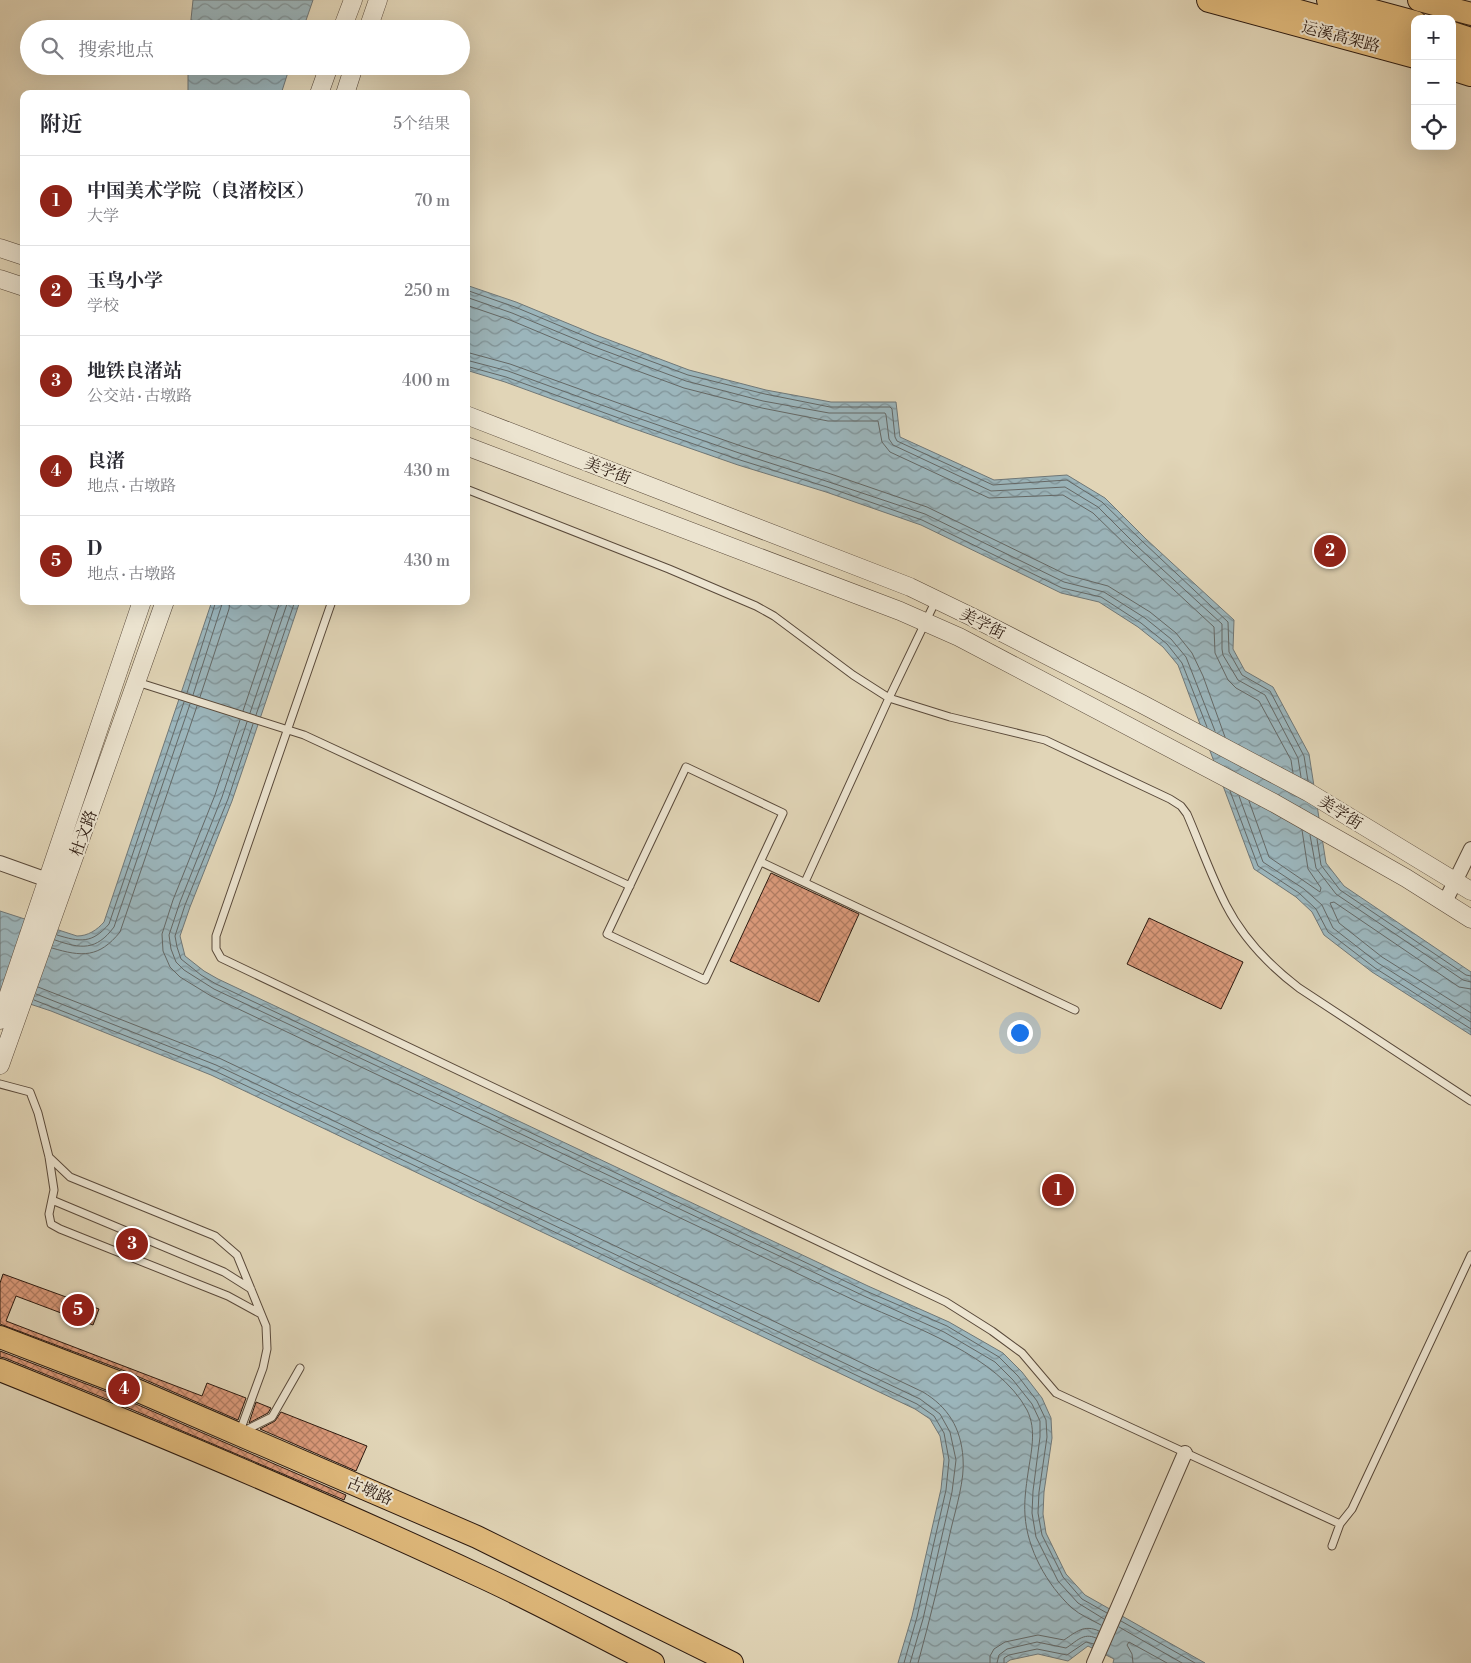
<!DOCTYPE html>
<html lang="zh">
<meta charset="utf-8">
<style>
:root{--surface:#fff;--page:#f7f7f7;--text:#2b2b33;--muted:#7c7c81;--line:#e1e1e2;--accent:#8f2418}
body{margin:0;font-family:"Libre Bodoni","Noto Serif SC",serif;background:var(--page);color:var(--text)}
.controls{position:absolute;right:15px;top:15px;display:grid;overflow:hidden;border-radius:10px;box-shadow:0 5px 20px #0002}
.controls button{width:45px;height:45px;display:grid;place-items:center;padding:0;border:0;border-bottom:1px solid var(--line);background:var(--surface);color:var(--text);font:25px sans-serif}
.you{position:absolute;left:1019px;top:1032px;width:18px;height:18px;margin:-12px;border:4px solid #fff;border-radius:50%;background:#1a73e8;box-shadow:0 0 0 8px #1a73e833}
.badge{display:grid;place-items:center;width:32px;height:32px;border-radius:50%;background:var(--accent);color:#fff;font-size:16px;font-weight:700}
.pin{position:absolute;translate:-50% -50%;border:2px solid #fff;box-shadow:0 1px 5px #0006}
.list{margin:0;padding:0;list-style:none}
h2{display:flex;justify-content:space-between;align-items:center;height:65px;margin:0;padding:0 20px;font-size:21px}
h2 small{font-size:16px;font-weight:400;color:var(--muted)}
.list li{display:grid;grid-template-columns:32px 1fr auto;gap:15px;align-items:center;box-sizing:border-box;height:90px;padding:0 20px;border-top:1px solid var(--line)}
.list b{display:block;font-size:19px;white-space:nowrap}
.list p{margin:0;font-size:16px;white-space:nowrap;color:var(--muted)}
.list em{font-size:16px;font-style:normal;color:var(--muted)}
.icon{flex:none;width:28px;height:28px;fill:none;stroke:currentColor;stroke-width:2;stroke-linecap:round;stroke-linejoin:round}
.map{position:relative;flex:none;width:1471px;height:1663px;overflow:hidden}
.search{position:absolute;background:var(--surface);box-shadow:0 5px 20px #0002;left:20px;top:20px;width:450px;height:55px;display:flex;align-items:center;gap:12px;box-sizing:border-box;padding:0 18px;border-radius:28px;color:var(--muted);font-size:19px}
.panel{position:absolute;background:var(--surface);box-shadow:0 5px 20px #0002;left:20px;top:90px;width:450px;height:515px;border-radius:10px}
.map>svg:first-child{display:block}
</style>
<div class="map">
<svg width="1471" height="1663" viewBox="0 0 1471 1663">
<defs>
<pattern id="water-waves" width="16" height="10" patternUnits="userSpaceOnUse" patternTransform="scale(1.25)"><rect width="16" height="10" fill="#9bb5bb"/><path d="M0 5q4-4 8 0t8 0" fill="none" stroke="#7f9297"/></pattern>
<pattern id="building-cross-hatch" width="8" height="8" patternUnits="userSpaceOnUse" patternTransform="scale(1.25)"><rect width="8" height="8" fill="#db9a7b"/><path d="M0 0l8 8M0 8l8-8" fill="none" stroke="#b27d63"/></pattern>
</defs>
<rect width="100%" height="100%" fill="#e1d5b7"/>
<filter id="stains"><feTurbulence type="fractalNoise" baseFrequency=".004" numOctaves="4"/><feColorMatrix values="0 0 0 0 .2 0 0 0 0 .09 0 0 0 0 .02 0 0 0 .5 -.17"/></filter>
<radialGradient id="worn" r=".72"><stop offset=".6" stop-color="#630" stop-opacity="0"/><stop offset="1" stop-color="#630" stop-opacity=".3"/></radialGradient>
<!-- water -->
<path fill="url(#water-waves)" stroke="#6f7777" d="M193,0h120l-10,29h-113z
M188,66h102l-9,28h-93z
M466,285l50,17 80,33 93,35 77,20 65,12h65l4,35 94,43 73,-5 38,23 41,41 88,81 -1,29 12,22 28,16 36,67 17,109 18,23 127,86v63l-99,-63 -48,-37 -12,-23 -16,-15 -42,-28 -76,-204 -15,-18 -25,-20 -39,-25 -38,-9 -140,-68 -95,-33 -88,-27 -112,-39 -121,-44 -39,-12z
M212,601h88l-68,200 -42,106 -10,29 5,20 19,15 14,8 650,307 81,36 54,31 19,19 20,26 9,20 1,20 -8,54 -1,22 3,19 20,41 19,21 120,68h-92l1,-4 -26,-13 -20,15 -30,-7 -28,6 -4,3h-108l14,-47 29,-127 3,-30 -4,-23 -10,-17 -15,-10 -704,-334 -160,-64 -51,-17v-83l77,25c11,0 20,-6 27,-14z"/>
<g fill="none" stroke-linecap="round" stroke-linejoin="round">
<!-- shore -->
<path stroke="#646866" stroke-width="1" d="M466,290l49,17 79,33 94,35 77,19 65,13h60l2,2 3,28 2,4 96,44 74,-5 35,22 41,40 85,80 1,30 13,23 28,16 34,65 4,25
M466,297l46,16 80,33 94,35 77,20 66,12h56l1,2 3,24 4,6 98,46 74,-4 33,20 40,40 84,77v25l1,6 15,25 27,15 33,63 3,19
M466,305l44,15 79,33 95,35 78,20 66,13h50l4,21 8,10 99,46 74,-3 30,18 40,39 81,75 1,26 13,27 8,8 23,13 32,59 2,13
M466,352l44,12 122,44 112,39 87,27 96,33 140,68 41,11 42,26 26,21 16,20 11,23 22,61
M466,360l42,11 121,44 113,39 87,28 96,32 139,68 40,10 41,26 26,21 15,18 29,74
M466,366l40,11 121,44 113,39 87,27 95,33 140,68 39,9 40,26 26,21 15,19 25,64
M187,693l29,-92
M193,695l30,-94
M200,697l29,-88 1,-8
M243,711l37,-110
M250,713l38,-112
M256,715l39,-114
M240,720l-25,75 -42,105 -11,34 1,17 7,16 10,10 31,19 649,307c54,24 138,53 167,107 10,20 4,42 1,63 -2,14 -4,28 -3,42 2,34 22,70 47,93 8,7 20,12 29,17
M247,722l-25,75 -42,105 -11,33 2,14 5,13 8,8 30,19 650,307 80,36 51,30 18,18 19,24 8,17v16l-7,54 -1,22 4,24 22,44 20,22 26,16
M253,724l-25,75 -43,106 -10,31 2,11 4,12 20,16 15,9 650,307 81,35 52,31 19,19 19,25 9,19 1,17 -8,55 -1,21 4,22 21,42 19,22 25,14
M1230,791l28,75 41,27 17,16 12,23 47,36 96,61
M1239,796l24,66 41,27 18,16 11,23 45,35 93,59
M1249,801l20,56 51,35 1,-4 -13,-19 -6,-39
M1310,835l6,33 20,26 127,86 8,2
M1317,839l4,26 19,25 126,85 5,1
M57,935c23,7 35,9 52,-11l75,-222
M55,940c26,9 41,11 59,-13l76,-223
M52,948c30,9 47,10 68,-16l77,-226
M38,987l181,71 704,334c25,15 38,36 40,66 2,21 -7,50 -12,71 -10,45 -21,90 -33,134
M1471,989l-12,-2 -125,-85 -4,1 9,20 43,34 89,56
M36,994l180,71 704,334 20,15 10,18 6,28 -4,32 -29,127 -13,44
M34,1000l179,70 704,334 17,12 10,17 5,27 -3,30 -29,127 -13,46
M1121,1621l74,42
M1119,1627l63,36
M990,1663v-7l4,-7 11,-7 33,-7 26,5c12,-8 20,-16 35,-9
M997,1663l2,-8 8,-6 30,-7 29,6c10,-6 17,-16 30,-10
M1004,1663v-5l5,-3 28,-6 30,6 19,-13 8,2
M1133,1663l-1,-9 -5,-9 2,-3 38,21"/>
</g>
<!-- building -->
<path fill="url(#building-cross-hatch)" stroke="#2c1a10" d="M771,873l88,41 -40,88 -89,-41z
M1149,918l94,44 -22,47 -94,-45z
M3,1274l96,35 -6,16 -77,-29 -10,25 196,75 5,-13 39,15 -8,22 -113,-49 -125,-47v-41z
M0,1351l115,44 231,100 -2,5 -218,-93 -121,-49 -5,-1z
M256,1402l15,6 -3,5 -19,10z
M281,1412l86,34 -11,25 -96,-42 15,-8z"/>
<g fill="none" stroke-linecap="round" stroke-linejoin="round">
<!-- service casing -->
<g stroke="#59493a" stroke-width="9">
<path id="service" d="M466,489l203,80 87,37 18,10 79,59 36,23 61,19 95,23 125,59 11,7 6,8c13,30 24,62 39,91 17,33 44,61 73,83l172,113
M332,601l-116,335v13l5,9 725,344 46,29 30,22 34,40 284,131
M137,682l167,53 326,151
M686,767l97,46 -78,167 -98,-46z
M761,862l314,148
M805,882l84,-184 47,-98
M0,1084l30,8 8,21 11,44 5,33 -5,24 2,10 9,5 168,67 33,18
M49,1157l21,20 145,59 22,19 29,71 1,23 -4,19 -23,63
M52,1200l172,72 27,17
M244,1431l28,-14 28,-49
M1332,1546l8,-22 12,-15 119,-254"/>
</g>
<!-- minor casing -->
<g stroke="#59493a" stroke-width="16">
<path id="minor" d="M0,863l56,20
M1445,902l26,-53
M1094,1663l91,-210"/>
</g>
<!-- tertiary casing -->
<g stroke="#59493a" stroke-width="19">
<path id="tertiary" d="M342,29l11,-29
M368,29l10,-29
M319,94l10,-28
M345,94l9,-28
M0,248l24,8
M0,279l24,8
M466,415l444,172 62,30 170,87 166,88 163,99
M466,446l434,165 59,26 315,166 132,75 65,41
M0,1020l142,-419
M0,1065l165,-464"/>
</g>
<!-- primary casing -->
<g stroke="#2c1a10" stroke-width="24">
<path id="primary" d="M1259,0l156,43
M1419,0l52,14
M1452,53l19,5
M0,1337l120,46 357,154 255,126
M0,1370c162,65 322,132 480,206 59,27 115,58 173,87"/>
</g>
<!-- trunk casing -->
<g stroke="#2c1a10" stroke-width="26">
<path id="trunk" d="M1209,0l206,56
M1329,0l86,23
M1452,34l19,6
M1452,68l19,6"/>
</g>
<!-- service -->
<use href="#service" stroke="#ece4d0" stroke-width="7"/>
<!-- minor -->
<use href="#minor" stroke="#ece4d0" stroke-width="14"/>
<!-- tertiary -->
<use href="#tertiary" stroke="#ece4d0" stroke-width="18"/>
<!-- primary -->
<use href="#primary" stroke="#e0ba7c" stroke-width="22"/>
<!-- trunk -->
<use href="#trunk" stroke="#e0ba7c" stroke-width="24"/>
</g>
<g text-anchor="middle" stroke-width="4" stroke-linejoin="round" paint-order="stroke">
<!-- street labels -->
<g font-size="16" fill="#2c1a10" stroke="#ece4d0">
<text transform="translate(1341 36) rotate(15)" y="6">运溪高架路</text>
<text transform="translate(608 470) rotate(21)" y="6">美学街</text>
<text transform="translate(983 623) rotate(27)" y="6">美学街</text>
<text transform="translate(1341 812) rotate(32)" y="6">美学街</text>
<text transform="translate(83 833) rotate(-70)" y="6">杜文路</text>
<text transform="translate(370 1490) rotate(23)" y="6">古墩路</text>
</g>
</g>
<rect width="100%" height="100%" filter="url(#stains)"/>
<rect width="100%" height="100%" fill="url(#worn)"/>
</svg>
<div class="controls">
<button>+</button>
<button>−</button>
<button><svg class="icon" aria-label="locate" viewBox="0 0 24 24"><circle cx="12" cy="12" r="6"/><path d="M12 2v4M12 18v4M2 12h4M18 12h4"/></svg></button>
</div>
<div class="you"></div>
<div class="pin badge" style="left:1058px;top:1190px">1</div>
<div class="pin badge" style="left:1330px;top:551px">2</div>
<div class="pin badge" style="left:132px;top:1244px">3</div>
<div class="pin badge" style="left:124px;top:1389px">4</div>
<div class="pin badge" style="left:78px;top:1310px">5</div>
<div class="search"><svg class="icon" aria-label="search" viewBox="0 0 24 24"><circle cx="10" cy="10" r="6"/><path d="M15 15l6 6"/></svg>搜索地点</div>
<section class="panel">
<h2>附近<small>5个结果</small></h2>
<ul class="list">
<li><span class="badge">1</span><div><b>中国美术学院（良渚校区）</b><p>大学</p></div><em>70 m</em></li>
<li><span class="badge">2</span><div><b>玉鸟小学</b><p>学校</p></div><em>250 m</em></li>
<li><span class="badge">3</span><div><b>地铁良渚站</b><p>公交站 · 古墩路</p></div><em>400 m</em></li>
<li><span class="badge">4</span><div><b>良渚</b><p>地点 · 古墩路</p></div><em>430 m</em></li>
<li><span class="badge">5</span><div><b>D</b><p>地点 · 古墩路</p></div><em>430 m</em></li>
</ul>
</section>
</div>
